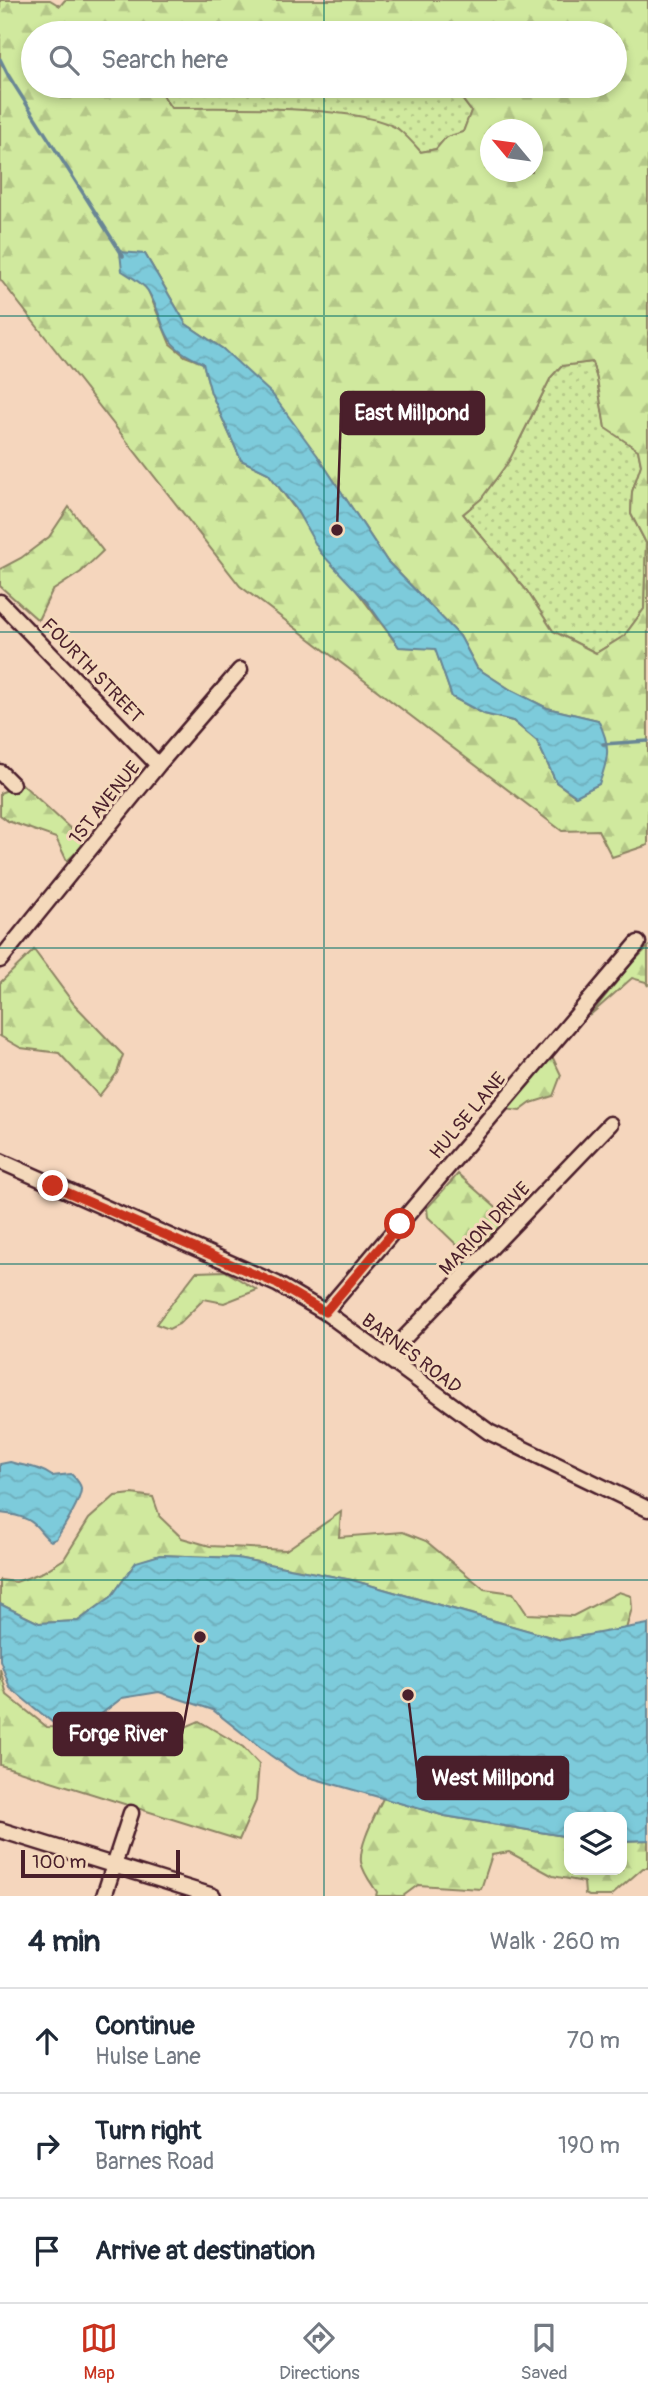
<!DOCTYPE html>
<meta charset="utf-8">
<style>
:root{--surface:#fff;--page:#f2f2f3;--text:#1f2937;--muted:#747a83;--line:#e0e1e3;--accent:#c8321e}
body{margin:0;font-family:Pangolin,sans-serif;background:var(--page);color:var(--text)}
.controls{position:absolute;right:21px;bottom:21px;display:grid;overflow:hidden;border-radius:14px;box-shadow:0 4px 10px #0003}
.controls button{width:63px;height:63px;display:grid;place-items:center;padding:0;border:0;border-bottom:2px solid var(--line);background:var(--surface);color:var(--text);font:35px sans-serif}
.compass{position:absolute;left:480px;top:119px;width:63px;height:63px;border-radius:50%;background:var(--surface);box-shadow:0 4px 10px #0003;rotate:299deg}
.scale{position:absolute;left:21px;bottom:18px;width:159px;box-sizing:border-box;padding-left:7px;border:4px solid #4a1f2b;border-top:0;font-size:19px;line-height:24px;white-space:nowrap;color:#4a1f2b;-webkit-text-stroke:5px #f4d9bb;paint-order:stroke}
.stop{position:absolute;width:21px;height:21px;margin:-16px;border:5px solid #c8321e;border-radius:50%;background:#fff}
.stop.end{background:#c8321e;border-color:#fff;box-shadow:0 2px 7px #0008}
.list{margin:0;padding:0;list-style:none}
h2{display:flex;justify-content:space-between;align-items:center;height:91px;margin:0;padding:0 28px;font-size:30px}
h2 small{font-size:23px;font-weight:400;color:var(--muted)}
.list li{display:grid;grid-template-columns:46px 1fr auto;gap:21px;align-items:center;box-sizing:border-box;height:105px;padding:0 28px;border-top:2px solid var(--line)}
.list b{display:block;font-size:26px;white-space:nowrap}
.list p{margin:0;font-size:23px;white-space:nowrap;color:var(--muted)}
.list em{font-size:23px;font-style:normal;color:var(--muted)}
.icon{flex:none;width:38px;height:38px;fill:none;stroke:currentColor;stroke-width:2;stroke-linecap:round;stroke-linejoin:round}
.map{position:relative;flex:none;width:648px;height:1896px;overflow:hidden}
.search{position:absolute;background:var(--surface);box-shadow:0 4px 10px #0003;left:21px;right:21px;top:21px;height:77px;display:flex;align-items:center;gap:18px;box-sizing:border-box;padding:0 24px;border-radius:38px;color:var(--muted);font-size:26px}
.sheet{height:406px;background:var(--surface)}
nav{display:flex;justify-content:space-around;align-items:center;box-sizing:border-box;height:98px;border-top:2px solid var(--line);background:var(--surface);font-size:19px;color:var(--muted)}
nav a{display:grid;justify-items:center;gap:4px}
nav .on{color:var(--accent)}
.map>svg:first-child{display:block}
</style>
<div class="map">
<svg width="648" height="1896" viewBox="0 0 648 1896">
<defs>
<pattern id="grass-dots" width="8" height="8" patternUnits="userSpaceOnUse" patternTransform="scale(1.75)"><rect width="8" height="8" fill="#d0e99e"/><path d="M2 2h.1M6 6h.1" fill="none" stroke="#b4c788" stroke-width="1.8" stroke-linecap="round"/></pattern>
<pattern id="forest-firs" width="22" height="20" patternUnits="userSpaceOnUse" patternTransform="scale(1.75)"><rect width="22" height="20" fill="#d0e99e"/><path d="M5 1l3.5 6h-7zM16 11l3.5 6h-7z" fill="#b4c788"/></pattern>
<pattern id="water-waves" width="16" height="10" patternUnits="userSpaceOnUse" patternTransform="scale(1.75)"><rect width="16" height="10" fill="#7dcbdb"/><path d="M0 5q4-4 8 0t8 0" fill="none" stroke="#6eaebc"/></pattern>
</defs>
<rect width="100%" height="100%" fill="#f5d6bd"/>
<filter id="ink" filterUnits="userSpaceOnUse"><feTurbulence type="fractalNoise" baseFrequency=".0143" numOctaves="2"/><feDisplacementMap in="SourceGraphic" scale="14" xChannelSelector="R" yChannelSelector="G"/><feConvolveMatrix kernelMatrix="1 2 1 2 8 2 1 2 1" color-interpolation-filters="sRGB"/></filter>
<g filter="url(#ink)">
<!-- grass -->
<path fill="url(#grass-dots)" stroke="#8d8464" stroke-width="2" d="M156,86h277l23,5 15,20 -8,21 -17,6 -10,11 -15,3 -24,-24 -114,-19 -112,-1z
M592,362l5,17 8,48 33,23 3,15 -9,27 -1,22 15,29 -2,66 -20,27 -28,17 -43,-22 -26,-40 -64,-77c43,-35 63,-88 88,-137l10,-11z"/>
<!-- forest -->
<path fill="url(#forest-firs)" stroke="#8d8464" stroke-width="2" fill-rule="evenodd" d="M0,0h50l10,6 5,-6h583v845l-36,12 -14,-27 -36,1 -322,-245 -240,-307zM33,33h582v53h-210h28l23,5 15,20 -8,21 -17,5 -10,12 -15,3c-7,-8 -15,-17 -23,-23 -36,-25 -179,-21 -227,-21l-15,-22h-123zM490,130h42v42h-42zM145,254l41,70 37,25 94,106 70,106 73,75 17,32 34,22 36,18 51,12 1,64 -24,12 -19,-14 -19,-41 -24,-20 -29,-7 -32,-17 -17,-49 -36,-1 -131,-174 -27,-13 -30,-67 -8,-30 -18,-7 -15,-12 -23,-56zM592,362l5,17 8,49 33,22 3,15 -9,27 -1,22 15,29 -2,66 -20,27 -28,17 -43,-22 -26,-40 -64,-77 18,-15 28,-38 42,-84 10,-11z
M69,507l34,44 -22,21 -29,19 -14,29 -38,-34v-17l21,-11 28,-21z
M22,784l64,59 -19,18 -11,-23 -48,-17 -8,-6v-22z
M648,947v39l-2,-4 -14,-4 -43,38 42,-52z
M34,950l40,54 49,51 -6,18 -18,23 -40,-43 -38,-5 -21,-12v-53z
M552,1056l9,19 -8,21 -22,7 -11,8 -15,-2z
M458,1174l45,40v11l-27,23 -13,3 -35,-34 -1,-9z
M225,1271l32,19 -33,13 -20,-4 -25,25 -10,5 -13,-5 40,-52z
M132,1494l21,3 7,20 22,21 28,8 76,4 55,-38 -2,25 64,-5 23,9 58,48 29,4 14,21 46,2 46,-24 12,4 1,12 -6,21 -65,11 -209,-60 -115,-22 -77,-3 -24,8 -25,34 -33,24 -39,2 -39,-19v-24l16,2 27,-10 21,-13 25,-40 26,-23z
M0,1669l7,26 40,32 37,1 60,17 55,-24 44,26 16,17 -3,37 -17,39 -239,-75z
M383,1798l62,18 124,21v33h53v-29l26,-1v28h-5l-32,28h-22l-4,-2 -1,-12 -31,-6 -44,-24 -17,3 -11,34 -63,-4 -15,11h-27l1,-4c-6,-9 -14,-19 -16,-30 -2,-18 15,-48 22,-64z"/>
<!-- water -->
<path fill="url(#water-waves)" stroke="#698695" stroke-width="2" d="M120,252l25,2 41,70 37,25 49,45 45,61 70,106 73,75 17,32 34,22 36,18 51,12c13,26 11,37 1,64l-23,12 -20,-14 -19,-41 -24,-20 -29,-7 -32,-17 -17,-48 -36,-2 -32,-45 -47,-50 -24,-43 -28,-36 -27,-13 -30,-67 -8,-30c-47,-20 -33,-35 -55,-72 -5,-8 -18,-15 -26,-20z
M10,1462c16,5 28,4 42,14l19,-2c4,4 9,8 10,14 1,12 -18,40 -25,51l-5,2c-8,-5 -10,-11 -17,-17 -9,-8 -23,-10 -34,-11v-49z
M160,1555l77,3 115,22 209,60 87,-16v216l-26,1v-24h-53v20l-124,-21 -147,-42 -28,-19 -57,-45 -54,-18 -37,6 -35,27 -35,-3 -42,-34 -10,-28v-56l39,19 39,-2 33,-24 25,-35z"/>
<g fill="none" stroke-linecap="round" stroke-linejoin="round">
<!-- stream -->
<path stroke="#698695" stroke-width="3.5" d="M0,59l8,16 115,181
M603,744l45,-3"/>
<!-- minor casing -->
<g stroke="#4a1f2b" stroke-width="19">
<path id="minor" d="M0,602l158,163
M0,772l12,12
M0,960l158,-195 82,-95
M0,1161l277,123 48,28 164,120 159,77
M325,1312l313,-369
M386,1357l224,-233
M0,1830l213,66
M104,1896l27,-83"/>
</g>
<!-- minor -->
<use href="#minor" stroke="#f4d9bb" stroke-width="14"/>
</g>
</g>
<g fill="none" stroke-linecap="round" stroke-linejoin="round" filter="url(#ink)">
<!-- route -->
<path stroke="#c8321e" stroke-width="9" d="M53,1186l224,98 48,28 75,-88"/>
</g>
<!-- grid -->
<path fill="none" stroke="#0f766e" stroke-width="2" stroke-opacity="0.55" d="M324,0v33M324,86v1810M0,316h648M0,632h648M0,948h648M0,1264h648M0,1580h648"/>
<g text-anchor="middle" stroke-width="6" stroke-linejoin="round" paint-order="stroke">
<!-- street labels -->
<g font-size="19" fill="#4a1f2b" stroke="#f4d9bb">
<text transform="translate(93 670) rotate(46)" y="7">FOURTH STREET</text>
<text transform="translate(104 802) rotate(-51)" y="7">1ST AVENUE</text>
<text transform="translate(467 1115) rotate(-50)" y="7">HULSE LANE</text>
<text transform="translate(484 1228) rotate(-46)" y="7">MARION DRIVE</text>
<text transform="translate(412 1353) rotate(37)" y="7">BARNES ROAD</text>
</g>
</g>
<!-- callouts -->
<path fill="none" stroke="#4a1f2b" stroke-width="2.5" d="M337 530L341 413M200 1637L182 1734M408 1695L418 1778"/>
<g fill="#4a1f2b" stroke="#f4d9bb" stroke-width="2.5">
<circle cx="337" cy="530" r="7"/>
<circle cx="200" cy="1637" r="7"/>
<circle cx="408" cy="1695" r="7"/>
</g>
<g fill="#4a1f2b" stroke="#4a1f2b" stroke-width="2.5">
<rect x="341" y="392" width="143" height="42" rx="7"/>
<rect x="54" y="1713" width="128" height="42" rx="7"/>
<rect x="418" y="1757" width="150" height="42" rx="7"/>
</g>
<g font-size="21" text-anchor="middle" font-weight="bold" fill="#fff">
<text x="412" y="420">East Millpond</text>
<text x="118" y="1741">Forge River</text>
<text x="493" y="1785">West Millpond</text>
</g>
</svg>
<div class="controls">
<button><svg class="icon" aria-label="layers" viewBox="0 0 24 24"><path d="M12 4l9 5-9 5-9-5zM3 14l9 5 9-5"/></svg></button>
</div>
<svg class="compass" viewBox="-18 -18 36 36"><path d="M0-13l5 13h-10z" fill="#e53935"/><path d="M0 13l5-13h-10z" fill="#747a83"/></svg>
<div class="scale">100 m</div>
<div class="stop" style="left:400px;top:1224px"></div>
<div class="stop end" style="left:53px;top:1186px"></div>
<div class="search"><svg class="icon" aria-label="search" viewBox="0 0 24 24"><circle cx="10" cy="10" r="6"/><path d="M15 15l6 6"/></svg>Search here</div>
</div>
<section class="sheet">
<h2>4 min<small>Walk · 260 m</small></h2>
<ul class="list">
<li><svg class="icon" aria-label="ahead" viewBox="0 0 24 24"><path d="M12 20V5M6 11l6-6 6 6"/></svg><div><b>Continue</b><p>Hulse Lane</p></div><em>70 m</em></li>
<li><svg class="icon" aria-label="right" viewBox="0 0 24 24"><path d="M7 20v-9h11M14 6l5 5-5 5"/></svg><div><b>Turn right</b><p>Barnes Road</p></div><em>190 m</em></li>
<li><svg class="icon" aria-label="arrive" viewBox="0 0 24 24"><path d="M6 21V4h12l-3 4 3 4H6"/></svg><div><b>Arrive at destination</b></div></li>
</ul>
</section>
<nav>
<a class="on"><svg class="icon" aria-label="map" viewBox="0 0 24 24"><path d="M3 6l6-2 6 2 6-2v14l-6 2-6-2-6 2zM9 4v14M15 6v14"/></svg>Map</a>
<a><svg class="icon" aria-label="directions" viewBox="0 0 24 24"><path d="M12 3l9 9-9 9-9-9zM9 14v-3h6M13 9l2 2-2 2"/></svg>Directions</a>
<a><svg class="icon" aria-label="saved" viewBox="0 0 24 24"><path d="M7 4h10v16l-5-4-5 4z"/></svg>Saved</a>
</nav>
